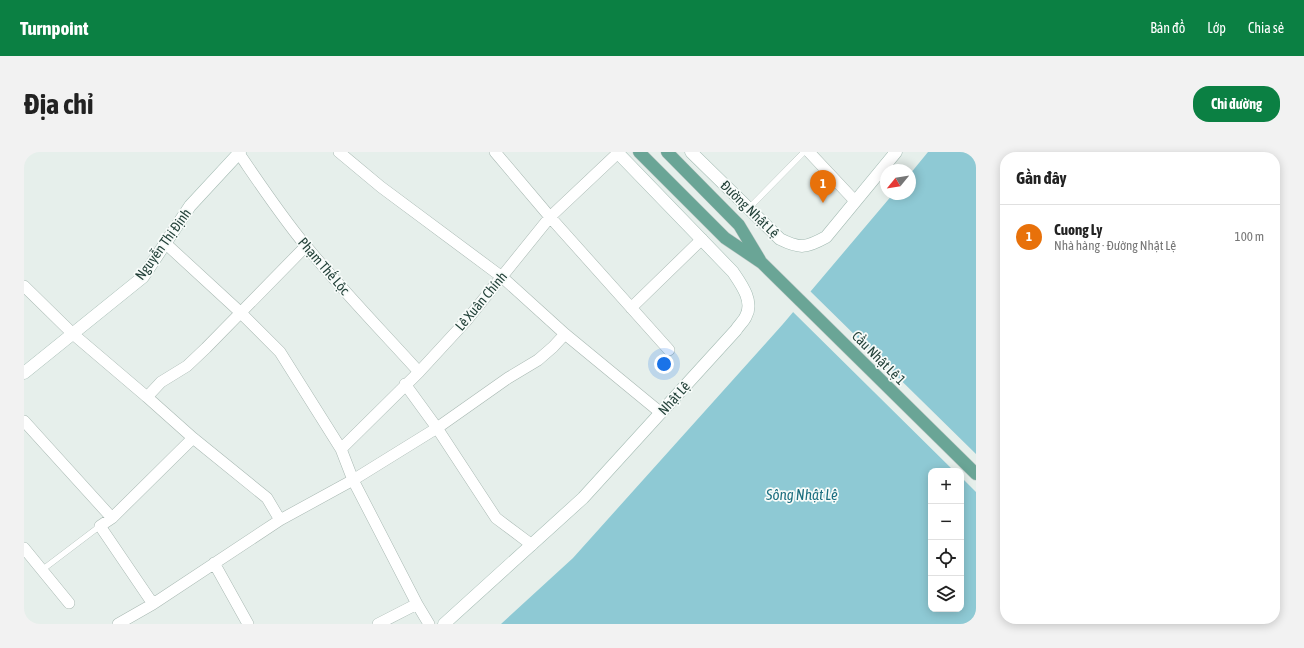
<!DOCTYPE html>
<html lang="vi">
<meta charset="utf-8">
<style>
:root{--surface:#fff;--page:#f2f2f2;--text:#222;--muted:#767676;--line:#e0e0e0;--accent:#0b8043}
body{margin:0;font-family:"Asap Condensed",sans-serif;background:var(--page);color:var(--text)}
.controls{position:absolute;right:12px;bottom:12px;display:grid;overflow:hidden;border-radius:8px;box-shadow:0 2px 10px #0003}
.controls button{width:36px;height:36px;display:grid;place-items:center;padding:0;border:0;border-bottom:1px solid var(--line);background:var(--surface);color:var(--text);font:20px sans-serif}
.compass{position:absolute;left:856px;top:12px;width:36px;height:36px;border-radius:50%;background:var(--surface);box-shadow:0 2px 10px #0003;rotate:240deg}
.you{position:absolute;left:640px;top:212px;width:14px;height:14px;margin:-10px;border:3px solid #fff;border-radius:50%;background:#1a73e8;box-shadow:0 0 0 6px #1a73e833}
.badge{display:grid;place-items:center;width:26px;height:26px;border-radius:50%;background:var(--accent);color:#fff;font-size:13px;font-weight:700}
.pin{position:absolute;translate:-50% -33px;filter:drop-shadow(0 1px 2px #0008)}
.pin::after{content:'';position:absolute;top:21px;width:14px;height:12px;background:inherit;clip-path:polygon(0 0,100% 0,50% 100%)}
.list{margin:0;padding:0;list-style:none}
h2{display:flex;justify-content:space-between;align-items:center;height:52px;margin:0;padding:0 16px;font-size:17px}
h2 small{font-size:13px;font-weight:400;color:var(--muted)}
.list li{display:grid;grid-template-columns:26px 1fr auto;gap:12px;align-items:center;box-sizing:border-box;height:64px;padding:0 16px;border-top:1px solid var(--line)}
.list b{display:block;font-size:15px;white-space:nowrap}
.list p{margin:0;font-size:13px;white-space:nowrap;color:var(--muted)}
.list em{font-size:13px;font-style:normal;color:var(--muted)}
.icon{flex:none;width:22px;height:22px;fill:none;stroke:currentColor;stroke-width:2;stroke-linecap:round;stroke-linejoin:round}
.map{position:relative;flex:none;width:952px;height:472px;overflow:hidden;border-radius:16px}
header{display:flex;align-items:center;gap:24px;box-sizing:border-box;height:56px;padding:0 20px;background:var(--accent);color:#fff}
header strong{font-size:19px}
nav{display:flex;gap:22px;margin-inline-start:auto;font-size:14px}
.intro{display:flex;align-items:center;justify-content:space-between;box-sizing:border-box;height:96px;padding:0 24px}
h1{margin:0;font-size:28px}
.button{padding:10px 18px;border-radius:16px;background:var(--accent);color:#fff;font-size:14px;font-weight:700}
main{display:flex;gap:24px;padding:0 24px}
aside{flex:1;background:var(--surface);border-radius:16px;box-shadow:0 2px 10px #0003}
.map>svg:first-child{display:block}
</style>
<header>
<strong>Turnpoint</strong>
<nav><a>Bản đồ</a><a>Lớp</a><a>Chia sẻ</a></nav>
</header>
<div class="intro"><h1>Địa chỉ</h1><a class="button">Chỉ đường</a></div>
<main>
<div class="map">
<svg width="952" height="472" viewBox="0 0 952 472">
<rect width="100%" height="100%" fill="#e6efeb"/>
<!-- water -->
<path fill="#8ec9d4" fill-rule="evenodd" d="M904,0h48v472h-475l72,-66 210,-234 110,-130h17v-20zM907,319h30v138h-30z"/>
<!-- pier -->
<path fill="#e6efeb" d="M785,138l167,164v38l-15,-15v-6h-7l-162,-160z"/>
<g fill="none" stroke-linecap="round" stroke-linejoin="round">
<!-- lane casing -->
<g stroke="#a8b8b2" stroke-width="6">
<path id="lane" d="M725,56l55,-56
M18,418l58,-44"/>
</g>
<!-- street casing -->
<g stroke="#a8b8b2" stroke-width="12">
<path id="street" d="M214,0c22,32 43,64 68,94 36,44 75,84 113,126
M315,0l42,35 121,90 63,57 96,79
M471,0l55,65 119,133
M785,0l46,49
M141,91l75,69 40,40 61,97 12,31 64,124 12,20
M0,134l49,48 74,63 46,41 74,60 13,22
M607,156l71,-69
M381,232l32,44 59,90 36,27
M123,245l14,-15 26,-16 19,-18 100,-102
M0,269l88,97
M317,297l78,-77 47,-51 84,-104 69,-65
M0,396l45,55
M190,411l34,61
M129,452l-53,-78 12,-8 81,-80
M94,472l35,-20 127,-84 73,-40 84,-52 71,-50 30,-18 15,-13 12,-13
M354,472l39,-20"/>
</g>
<!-- secondary casing -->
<g stroke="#a4bbb3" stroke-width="13">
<path id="secondary" d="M667,0l89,87c20,10 26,9 46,-2l70,-85
M0,221l119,-96 47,-71 50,-54
M420,472l139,-126 153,-168c3,-5 8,-9 10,-14 8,-15 -5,-32 -13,-44l-115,-119"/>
</g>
<!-- primary casing -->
<g stroke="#c2cac8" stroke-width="13">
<path id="primary" d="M615,0l86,86 37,25 214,211
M643,0l72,73 21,35"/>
</g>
<!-- lane -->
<use href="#lane" stroke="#fff" stroke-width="5.5"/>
<!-- street -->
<use href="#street" stroke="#fff" stroke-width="11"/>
<!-- secondary -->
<use href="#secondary" stroke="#fff" stroke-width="12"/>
<!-- primary -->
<use href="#primary" stroke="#6aa596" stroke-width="12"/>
</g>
<g text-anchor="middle" stroke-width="3.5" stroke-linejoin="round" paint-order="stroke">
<!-- street labels -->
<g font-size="14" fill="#24423a" stroke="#f7fbf9">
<text transform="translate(726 57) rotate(44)" y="5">Đường Nhật Lệ</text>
<text transform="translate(139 92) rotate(-54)" y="5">Nguyễn Thị Định</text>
<text transform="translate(300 114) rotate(49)" y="5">Phạm Thế Lộc</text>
<text transform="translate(457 149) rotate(-50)" y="5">Lê Xuân Chính</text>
<text transform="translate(855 206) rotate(45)" y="5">Cầu Nhật Lệ 1</text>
<text transform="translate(650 246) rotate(-48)" y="5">Nhật Lệ</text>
</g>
<!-- water labels -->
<g font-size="15" font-style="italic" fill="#1c6f80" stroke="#f7fbf9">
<text x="778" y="348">Sông Nhật Lệ</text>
</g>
</g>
</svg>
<div class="controls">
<button>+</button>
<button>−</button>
<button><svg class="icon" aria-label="locate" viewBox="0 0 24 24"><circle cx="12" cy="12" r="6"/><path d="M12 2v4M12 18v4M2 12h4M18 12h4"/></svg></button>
<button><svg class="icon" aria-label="layers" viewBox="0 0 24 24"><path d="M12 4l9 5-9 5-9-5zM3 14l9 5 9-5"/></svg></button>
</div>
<svg class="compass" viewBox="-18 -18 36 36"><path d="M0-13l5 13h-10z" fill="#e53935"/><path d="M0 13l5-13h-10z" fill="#767676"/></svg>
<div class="you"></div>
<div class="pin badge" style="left:799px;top:51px;background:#e8710a">1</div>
</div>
<aside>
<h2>Gần đây<small></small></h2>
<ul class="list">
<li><span class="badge" style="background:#e8710a">1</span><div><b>Cuong Ly</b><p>Nhà hàng · Đường Nhật Lệ</p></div><em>100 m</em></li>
</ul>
</aside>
</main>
